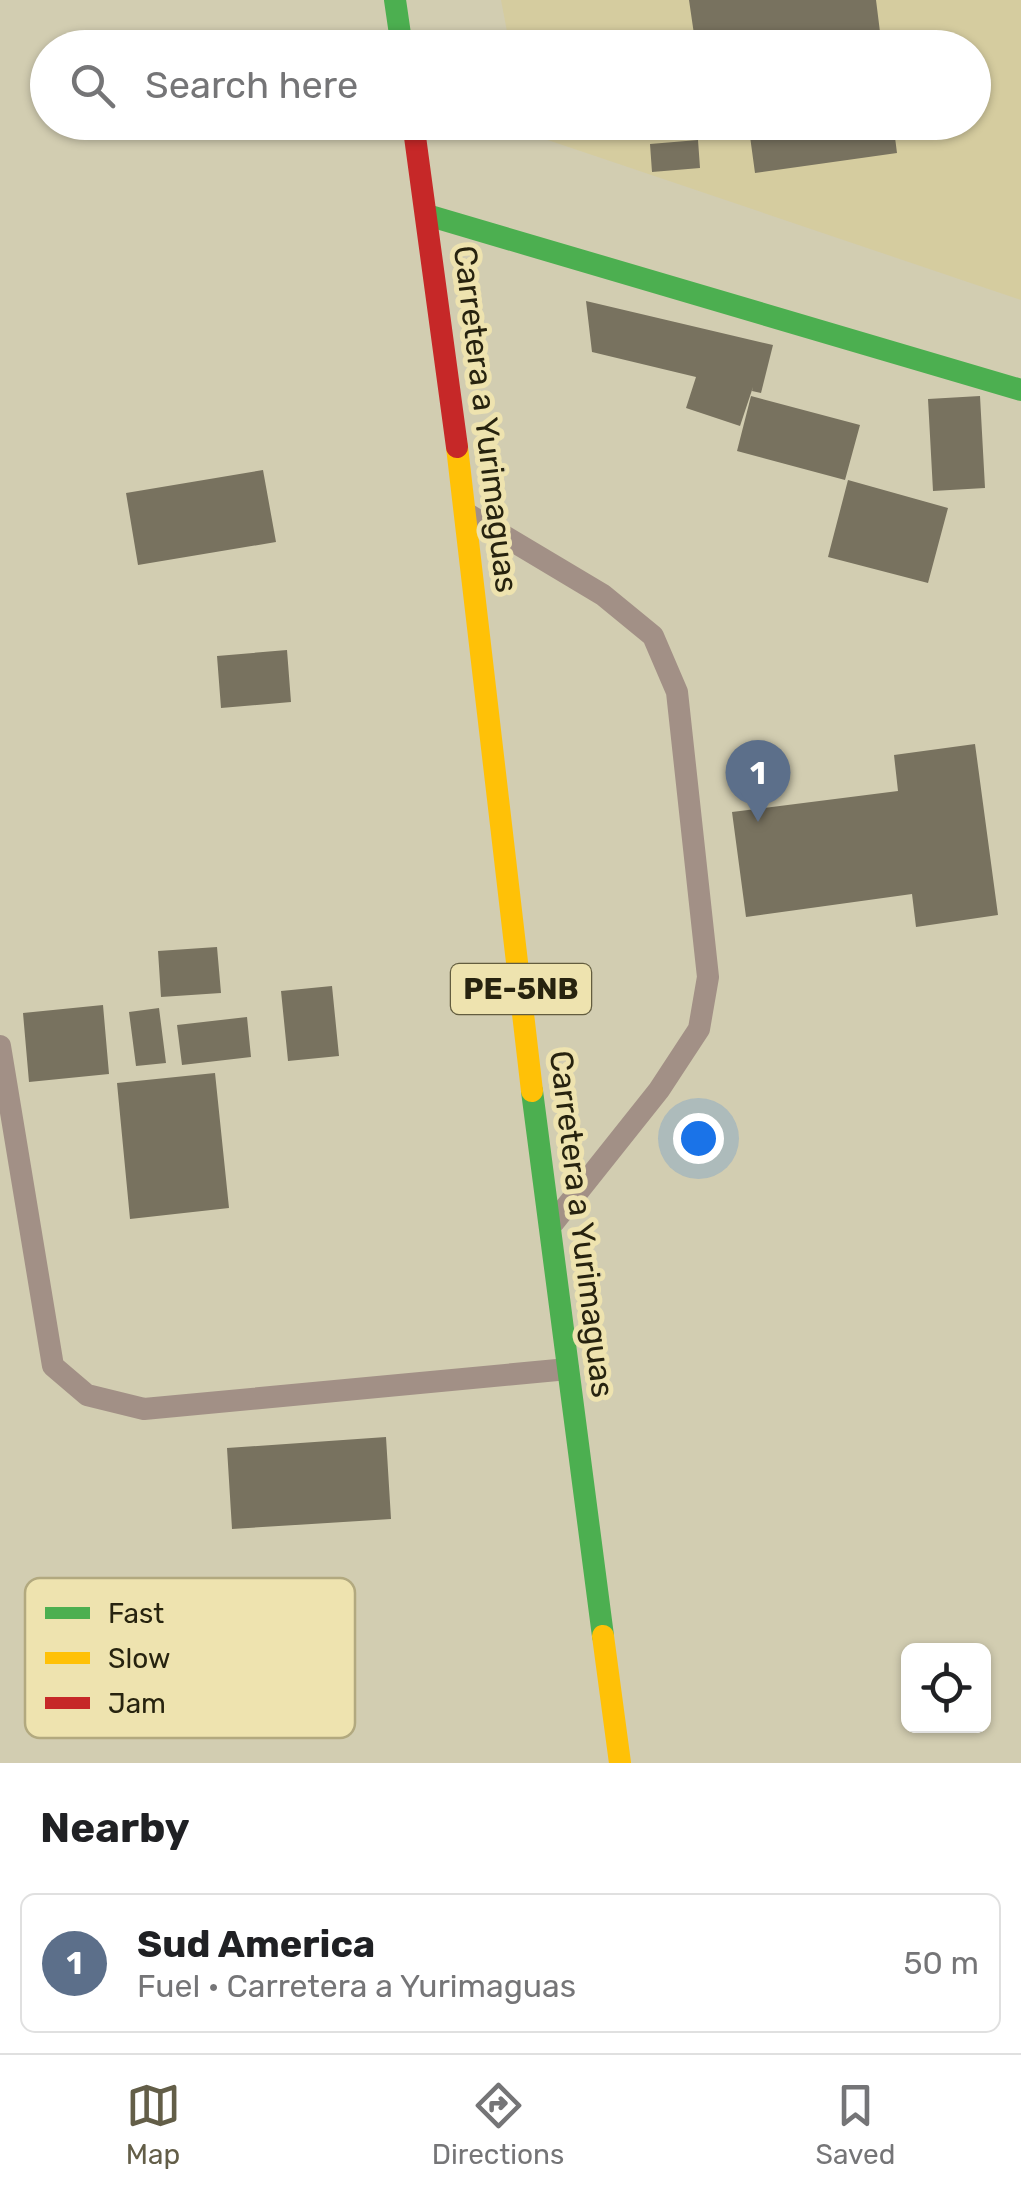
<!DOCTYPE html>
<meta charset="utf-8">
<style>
:root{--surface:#fff;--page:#f6f6f6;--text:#202124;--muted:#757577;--line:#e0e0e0;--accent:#635e48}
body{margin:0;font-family:Rubik,sans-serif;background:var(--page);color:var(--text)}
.controls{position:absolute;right:30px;bottom:30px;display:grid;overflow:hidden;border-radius:15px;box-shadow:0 2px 8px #0004}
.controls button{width:90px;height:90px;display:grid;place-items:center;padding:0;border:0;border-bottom:2px solid var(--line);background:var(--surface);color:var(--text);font:50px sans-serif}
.you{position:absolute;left:698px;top:1138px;width:35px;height:35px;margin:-25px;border:8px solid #fff;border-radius:50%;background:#1a73e8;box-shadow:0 0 0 15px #1a73e833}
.badge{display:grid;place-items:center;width:65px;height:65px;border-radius:50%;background:var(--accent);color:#fff;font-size:32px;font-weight:700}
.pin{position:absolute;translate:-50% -82px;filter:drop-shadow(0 2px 5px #0008)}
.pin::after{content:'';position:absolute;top:52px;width:35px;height:30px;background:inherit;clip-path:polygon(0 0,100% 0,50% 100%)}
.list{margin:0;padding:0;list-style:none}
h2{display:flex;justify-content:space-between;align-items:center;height:130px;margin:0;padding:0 40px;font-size:42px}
h2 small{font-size:32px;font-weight:400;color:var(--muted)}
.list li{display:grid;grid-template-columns:65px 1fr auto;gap:30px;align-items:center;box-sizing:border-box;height:140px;margin:0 20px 20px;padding:0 20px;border:2px solid var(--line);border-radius:15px}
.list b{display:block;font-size:38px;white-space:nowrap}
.list p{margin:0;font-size:32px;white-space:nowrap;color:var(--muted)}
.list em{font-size:32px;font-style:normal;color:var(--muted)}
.icon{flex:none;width:55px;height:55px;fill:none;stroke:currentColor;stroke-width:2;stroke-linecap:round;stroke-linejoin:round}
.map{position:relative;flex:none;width:1021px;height:1763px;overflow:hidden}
.search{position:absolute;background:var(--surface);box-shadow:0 2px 8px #0004;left:30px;right:30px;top:30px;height:110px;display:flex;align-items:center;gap:25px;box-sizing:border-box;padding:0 35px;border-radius:55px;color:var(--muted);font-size:38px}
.sheet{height:290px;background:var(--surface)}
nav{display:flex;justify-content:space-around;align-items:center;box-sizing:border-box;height:140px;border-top:2px solid var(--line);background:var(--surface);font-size:28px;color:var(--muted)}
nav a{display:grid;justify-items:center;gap:5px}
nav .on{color:var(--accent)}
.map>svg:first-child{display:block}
</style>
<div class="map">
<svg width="1021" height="1763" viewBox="0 0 1021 1763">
<rect width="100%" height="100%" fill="#d2cdb1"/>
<!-- built -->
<path fill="#d5cc9f" d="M501,0h520v300l-494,-167 -2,-10 449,-1v-74l-464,-1z"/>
<!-- building -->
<path fill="#78725f" d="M689,0h187l6,48h-186z
M576,40l1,8h-37v-4z
M549,122h37l1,14 -36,4z
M706,122h187l4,31 -142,20 -6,-44 -41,5z
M698,140l2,28 -48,4 -2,-28z
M586,301l187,44 -12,48 -9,-2 1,-4 -13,39 -54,-18 10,-31 -104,-25z
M751,396l109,29 -15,55 -108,-29z
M980,396l5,92 -52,3 -5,-92z
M263,470l13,72 -138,23 -12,-72z
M848,480l100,28 -20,75 -100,-26z
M287,650l4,52 -70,6 -4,-52z
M975,744l23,171 -82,12 -4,-33 -166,23 -14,-105 166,-21 -4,-36z
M217,947l4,46 -60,4 -3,-46z
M332,986l7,70 -51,5 -7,-70z
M103,1005l6,69 -80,8 -6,-69z
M159,1008l7,55 -30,3 -7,-54z
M247,1017l4,40 -69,8 -5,-40z
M215,1073l14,135 -99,11 -13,-136z
M386,1437l5,82 -159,10 -5,-81z"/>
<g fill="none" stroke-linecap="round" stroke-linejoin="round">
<!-- lane -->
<path stroke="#a29086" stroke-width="22" d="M469,515l134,80 50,41 24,56 31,285 -9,52 -40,61 -105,132
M0,1046l53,320 34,29 57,14 424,-40"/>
<!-- fast -->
<path stroke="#4caf50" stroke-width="22" d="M395,0l7,48
M427,215l594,175
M532,1091l71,545"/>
<!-- slow -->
<path stroke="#ffc107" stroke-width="22" d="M457,447l75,644
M603,1636l17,127"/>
<!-- jam -->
<path stroke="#c62828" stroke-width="22" d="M413,122l44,325"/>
</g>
<g text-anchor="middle" stroke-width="10" stroke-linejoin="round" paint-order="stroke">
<!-- shield labels -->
<rect fill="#eee3af" stroke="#635d3f" stroke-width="2.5" x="451" y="964" width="140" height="50" rx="8"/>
<g font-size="30" font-weight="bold" fill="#27230f">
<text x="521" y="999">PE-5NB</text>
</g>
<!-- street labels -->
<g font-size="32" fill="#27230f" stroke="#eee3af">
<text transform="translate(486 419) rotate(83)" y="11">Carretera a Yurimaguas</text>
<text transform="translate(582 1224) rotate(83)" y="11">Carretera a Yurimaguas</text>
</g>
</g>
<!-- legend -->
<rect x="25" y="1578" width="330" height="160" rx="15" fill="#eee3af" stroke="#b2a97f" stroke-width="2.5"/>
<rect x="45" y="1607" width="45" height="12" fill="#4caf50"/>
<rect x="45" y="1652" width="45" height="12" fill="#ffc107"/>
<rect x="45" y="1697" width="45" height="12" fill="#c62828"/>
<g font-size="28" fill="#27230f">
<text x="108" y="1623">Fast</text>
<text x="108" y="1668">Slow</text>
<text x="108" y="1713">Jam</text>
</g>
</svg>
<div class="controls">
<button><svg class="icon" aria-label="locate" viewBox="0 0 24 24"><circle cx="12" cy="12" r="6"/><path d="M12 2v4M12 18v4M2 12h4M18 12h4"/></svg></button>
</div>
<div class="you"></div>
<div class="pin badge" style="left:758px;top:822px;background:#5c6f8a">1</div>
<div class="search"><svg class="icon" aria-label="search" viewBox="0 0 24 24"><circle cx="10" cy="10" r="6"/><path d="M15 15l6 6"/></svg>Search here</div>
</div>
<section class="sheet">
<h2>Nearby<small></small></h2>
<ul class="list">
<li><span class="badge" style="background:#5c6f8a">1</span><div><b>Sud America</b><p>Fuel · Carretera a Yurimaguas</p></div><em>50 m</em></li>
</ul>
</section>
<nav>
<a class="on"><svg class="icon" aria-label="map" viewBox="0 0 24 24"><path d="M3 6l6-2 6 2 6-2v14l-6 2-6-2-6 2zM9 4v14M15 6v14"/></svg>Map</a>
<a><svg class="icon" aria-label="directions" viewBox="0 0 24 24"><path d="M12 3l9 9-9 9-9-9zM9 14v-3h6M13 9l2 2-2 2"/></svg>Directions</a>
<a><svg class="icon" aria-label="saved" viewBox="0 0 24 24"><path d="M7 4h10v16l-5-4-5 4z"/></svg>Saved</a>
</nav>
